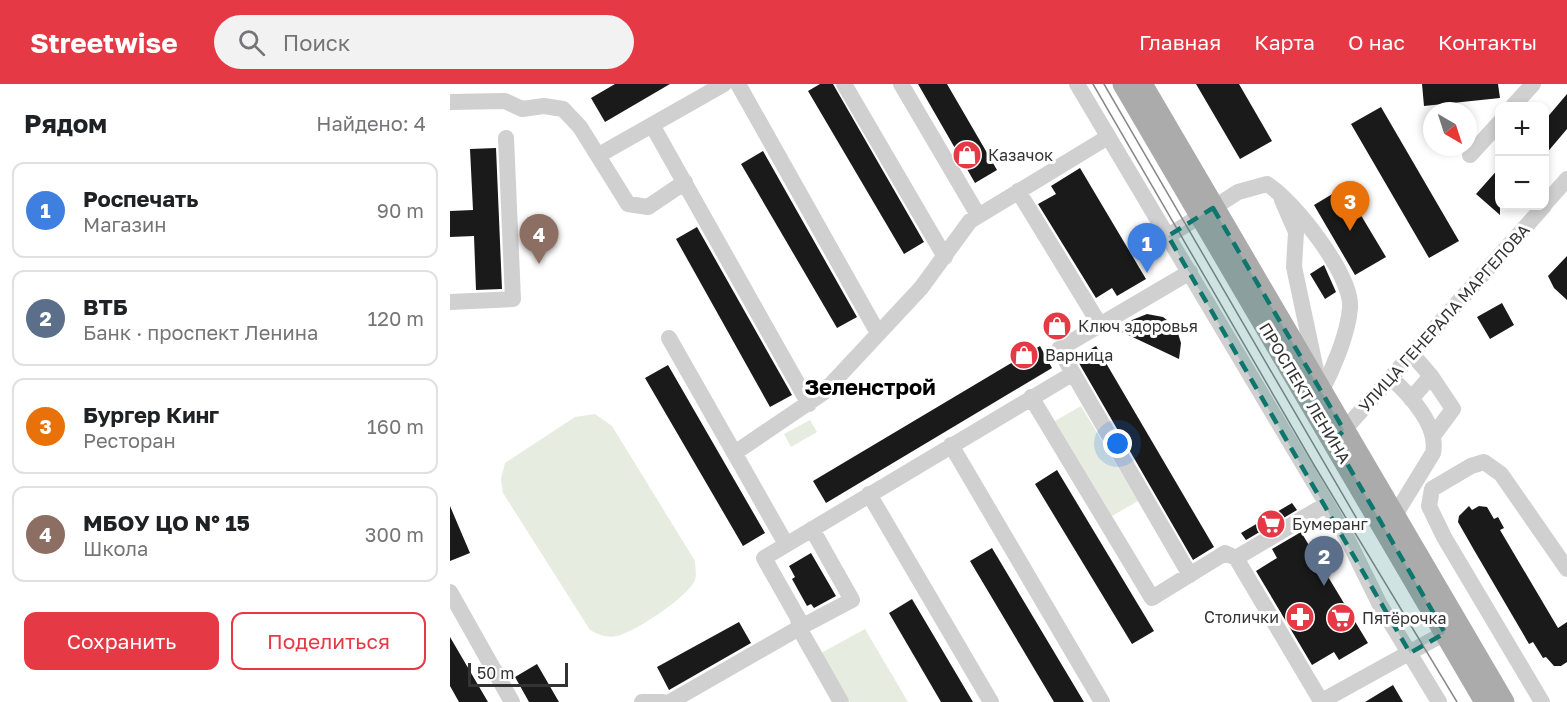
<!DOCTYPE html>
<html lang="ru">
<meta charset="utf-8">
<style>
:root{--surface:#fff;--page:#f2f2f2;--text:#202124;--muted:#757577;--line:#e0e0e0;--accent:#e63946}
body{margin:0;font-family:"Golos Text",sans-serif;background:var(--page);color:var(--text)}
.controls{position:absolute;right:18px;top:18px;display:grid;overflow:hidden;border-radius:12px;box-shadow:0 3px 9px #0003}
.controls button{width:54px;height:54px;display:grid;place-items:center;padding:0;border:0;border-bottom:2px solid var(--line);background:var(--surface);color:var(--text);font:30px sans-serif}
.compass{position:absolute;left:973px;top:18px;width:54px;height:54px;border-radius:50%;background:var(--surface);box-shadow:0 3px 9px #0003;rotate:141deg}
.scale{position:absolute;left:18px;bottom:15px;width:100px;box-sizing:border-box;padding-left:6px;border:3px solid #333;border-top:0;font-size:16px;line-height:21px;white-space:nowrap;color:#333;-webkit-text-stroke:4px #fff;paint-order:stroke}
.you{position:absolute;left:668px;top:360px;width:21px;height:21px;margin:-15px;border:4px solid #fff;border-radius:50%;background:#1a73e8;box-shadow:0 0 0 9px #1a73e833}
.badge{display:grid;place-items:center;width:39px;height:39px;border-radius:50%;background:var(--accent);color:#fff;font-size:20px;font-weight:700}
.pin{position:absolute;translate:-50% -50px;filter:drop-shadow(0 2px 3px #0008)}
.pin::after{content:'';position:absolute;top:32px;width:21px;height:18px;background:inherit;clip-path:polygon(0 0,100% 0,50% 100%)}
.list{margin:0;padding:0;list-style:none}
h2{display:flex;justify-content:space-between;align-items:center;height:78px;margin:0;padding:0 24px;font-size:26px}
h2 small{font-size:20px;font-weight:400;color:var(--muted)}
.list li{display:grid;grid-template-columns:39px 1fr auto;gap:18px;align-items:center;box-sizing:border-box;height:96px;margin:0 12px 12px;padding:0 12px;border:2px solid var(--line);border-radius:12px}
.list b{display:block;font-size:22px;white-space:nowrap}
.list p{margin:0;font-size:20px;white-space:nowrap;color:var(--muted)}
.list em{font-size:20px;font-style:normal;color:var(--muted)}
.actions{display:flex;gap:12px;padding:18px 24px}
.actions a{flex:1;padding:14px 0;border:2px solid var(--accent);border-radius:12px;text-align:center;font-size:21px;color:var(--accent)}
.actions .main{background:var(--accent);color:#fff}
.icon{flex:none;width:33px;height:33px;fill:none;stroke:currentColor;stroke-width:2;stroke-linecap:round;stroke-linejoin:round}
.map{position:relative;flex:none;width:1117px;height:618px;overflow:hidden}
header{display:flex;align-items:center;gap:36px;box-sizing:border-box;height:84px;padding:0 30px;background:var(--accent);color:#fff}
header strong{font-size:28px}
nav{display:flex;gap:33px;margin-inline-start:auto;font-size:21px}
.search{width:420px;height:54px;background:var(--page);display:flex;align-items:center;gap:15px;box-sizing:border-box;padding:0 21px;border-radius:33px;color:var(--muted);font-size:22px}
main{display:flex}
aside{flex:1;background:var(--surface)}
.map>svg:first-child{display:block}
</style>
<header>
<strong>Streetwise</strong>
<div class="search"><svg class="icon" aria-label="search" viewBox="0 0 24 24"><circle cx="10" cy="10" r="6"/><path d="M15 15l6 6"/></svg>Поиск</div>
<nav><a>Главная</a><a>Карта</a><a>О нас</a><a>Контакты</a></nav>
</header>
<main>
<aside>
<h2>Рядом<small>Найдено: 4</small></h2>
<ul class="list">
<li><span class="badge" style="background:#3f7fe0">1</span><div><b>Роспечать</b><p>Магазин</p></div><em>90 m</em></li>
<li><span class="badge" style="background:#5c6f8a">2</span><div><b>ВТБ</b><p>Банк · проспект Ленина</p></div><em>120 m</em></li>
<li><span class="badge" style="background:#e8710a">3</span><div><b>Бургер Кинг</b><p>Ресторан</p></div><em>160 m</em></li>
<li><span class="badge" style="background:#8d6e63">4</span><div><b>МБОУ ЦО N° 15</b><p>Школа</p></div><em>300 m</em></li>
</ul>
<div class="actions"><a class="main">Сохранить</a><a>Поделиться</a></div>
</aside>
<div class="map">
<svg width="1117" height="618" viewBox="0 0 1117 618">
<rect width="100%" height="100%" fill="#fff"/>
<!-- green -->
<path fill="#e6ecdf" d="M631,322l57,95 -26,15 -57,-95z
M145,330l17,12 83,135c0,6 2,13 0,19 -7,17 -60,52 -78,56 -11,2 -18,-1 -27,-6l-87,-137 -2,-14 4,-16 70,-46z
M360,336l7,12 -26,15 -7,-13z
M415,545l43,73h-58l-29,-49z"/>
<!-- building -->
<path fill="#1a1a1a" d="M165,0h55l-65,38 -14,-24z
M370,0h13l91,158 -20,12 -96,-163z
M468,0h29l50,86 -22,13z
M746,0h43l33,57 -32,18z
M972,0h76l2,14 -76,8z
M1117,10v35l-22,26v-35z
M931,23l78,134 -30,17 -78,-134z
M46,64l6,141 -26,1 -2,-54 -24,1v-26l23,-1 -3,-61z
M313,67l94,166 -20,11 -96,-164z
M1050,83v48l-24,-21z
M630,84l66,111 -29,17 -5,-8 -16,10 -58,-94 18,-10 -5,-8z
M894,103l42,70 -31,18 -41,-70z
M247,143l95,168 -22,12 -94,-168z
M1117,172v44l-13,-12 -6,-12z
M874,181l12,27 -11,7 -15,-25z
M1052,219l12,22 -24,14 -13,-22z
M697,230l16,3 13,10 5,16 -2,16 -57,-27 10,-12z
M590,262l12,22 -226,135 -13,-22z
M646,262l118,201 -21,13 -117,-202z
M218,281l97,168 -22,13 -98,-168z
M607,386l97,161 -22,13 -97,-160z
M842,419l5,7 -51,30 -5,-7z
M0,422l20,47 -20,8z
M1019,422l3,4 7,-4 8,1 7,12 4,-2 6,11 -4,2 58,98 9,-6v40l-6,4h-7l-8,-9 -3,1 -10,-16 -4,2 -55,-94 -16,-28 1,-6z
M851,448l67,111 -29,17 -5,-8 -22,13 -56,-94 21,-13 -5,-9z
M542,464l92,154h-30l-84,-141z
M361,469l25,43 -22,12 -3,-4 -4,2 -15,-27 3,-2 -6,-11z
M462,515l61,103h-32l-52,-89z
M289,538l12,21 -82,47 -12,-23z
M0,553l38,65h-29l-9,-16z
M87,580l22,38h-30l-14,-25z
M943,601l10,17h-38z"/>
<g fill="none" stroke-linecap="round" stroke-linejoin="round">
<!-- minor -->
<path stroke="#d0d0d0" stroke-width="16" d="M288,0l140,249
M394,0l101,173
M451,0l77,131
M627,0l270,454 33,67 59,97
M0,18l55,-1 17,8 22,-3 19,3 17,18 48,77 20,3 37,-25
M1063,22l20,-22
M202,41l157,279
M149,71l125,-71
M1020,71l30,-33
M568,107l82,134
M832,116l14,32 -2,35 23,108
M1094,121l23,-26
M763,124l25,-16 29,-8c27,17 86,92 83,124 -2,26 -17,61 -29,84
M718,152l32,-20
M740,188l-131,77 131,226
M0,218l63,-3 -7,-161
M219,254l117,206
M981,292l22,33 -20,27
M941,294c18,16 48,48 42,75l-38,62
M581,313l121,201 73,-45 11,5 91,-54
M961,315l20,-23 -19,-22
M894,346l200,-224
M501,361l151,257
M286,368l87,-59 98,-105 49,-67 138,-84
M419,410l122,208
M362,445l40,71 -53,28 42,74
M786,474l85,143
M0,508l62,110
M192,618h21
M220,618l129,-74 -1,-10 -34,-60 308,-184
M870,618l125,-69
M1092,618l-98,-165 -15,-31 3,-17 39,-23 13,-4 17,12 66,95"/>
<!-- major -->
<path stroke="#ababab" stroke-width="21" d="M673,0l362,618
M692,0l362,618"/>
<!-- tram -->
<path stroke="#888" stroke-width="1.5" d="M643,0l221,381 143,237
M654,0l257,442"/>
</g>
<!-- marked area -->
<path fill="#0f766e" fill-opacity="0.2" stroke="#0f766e" stroke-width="4.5" stroke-dasharray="12 8" stroke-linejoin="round" d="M763,124l131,222 -10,11 111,192 -35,20 -242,-417z"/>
<!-- icons -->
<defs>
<g id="shop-disc" transform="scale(1.5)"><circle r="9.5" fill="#e63946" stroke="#fff"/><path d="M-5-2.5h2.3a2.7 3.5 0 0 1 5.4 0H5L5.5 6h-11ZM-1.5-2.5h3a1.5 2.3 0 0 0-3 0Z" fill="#fff"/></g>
<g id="supermarket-disc" transform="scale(1.5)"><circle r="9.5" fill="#e63946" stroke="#fff"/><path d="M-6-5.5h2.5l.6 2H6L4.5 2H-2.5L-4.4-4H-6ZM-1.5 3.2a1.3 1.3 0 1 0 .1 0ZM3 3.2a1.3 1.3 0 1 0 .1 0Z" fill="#fff"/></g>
<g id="pharmacy-disc" transform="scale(1.5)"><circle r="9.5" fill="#e63946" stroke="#fff"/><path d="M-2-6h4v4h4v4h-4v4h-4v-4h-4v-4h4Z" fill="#fff"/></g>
</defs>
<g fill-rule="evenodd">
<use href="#shop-disc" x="517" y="71"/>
<use href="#shop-disc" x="607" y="242"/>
<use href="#shop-disc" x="574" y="271"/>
<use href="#supermarket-disc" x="821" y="440"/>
<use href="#pharmacy-disc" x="850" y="533"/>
<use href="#supermarket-disc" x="891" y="534"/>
</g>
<g text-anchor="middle" stroke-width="6" stroke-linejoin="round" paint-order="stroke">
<!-- poi labels -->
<g font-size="16" fill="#333" stroke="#fff" text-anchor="start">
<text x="538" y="77">Казачок</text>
<text x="628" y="248">Ключ здоровья</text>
<text x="595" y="277">Варница</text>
<text x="842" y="446">Бумеранг</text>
<text x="829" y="539" text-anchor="end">Столички</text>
<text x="912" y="540">Пятёрочка</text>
</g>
<!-- street labels -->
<g font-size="16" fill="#333" stroke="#fff">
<text transform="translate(994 234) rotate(-48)" y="6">УЛИЦА ГЕНЕРАЛА МАРГЕЛОВА</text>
<text transform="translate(855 309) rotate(59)" y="6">ПРОСПЕКТ ЛЕНИНА</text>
</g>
<!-- district labels -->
<g font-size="22" font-weight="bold" fill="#000" stroke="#fff">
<text x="420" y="311">Зеленстрой</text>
</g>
</g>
</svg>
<div class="controls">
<button>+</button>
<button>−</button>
</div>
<svg class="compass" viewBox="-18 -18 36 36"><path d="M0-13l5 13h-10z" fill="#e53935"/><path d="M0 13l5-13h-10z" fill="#757577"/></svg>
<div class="scale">50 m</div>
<div class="you"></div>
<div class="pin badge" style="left:697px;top:189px;background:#3f7fe0">1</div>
<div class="pin badge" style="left:874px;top:502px;background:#5c6f8a">2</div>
<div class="pin badge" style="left:900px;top:147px;background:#e8710a">3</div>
<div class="pin badge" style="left:89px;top:180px;background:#8d6e63">4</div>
</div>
</main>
